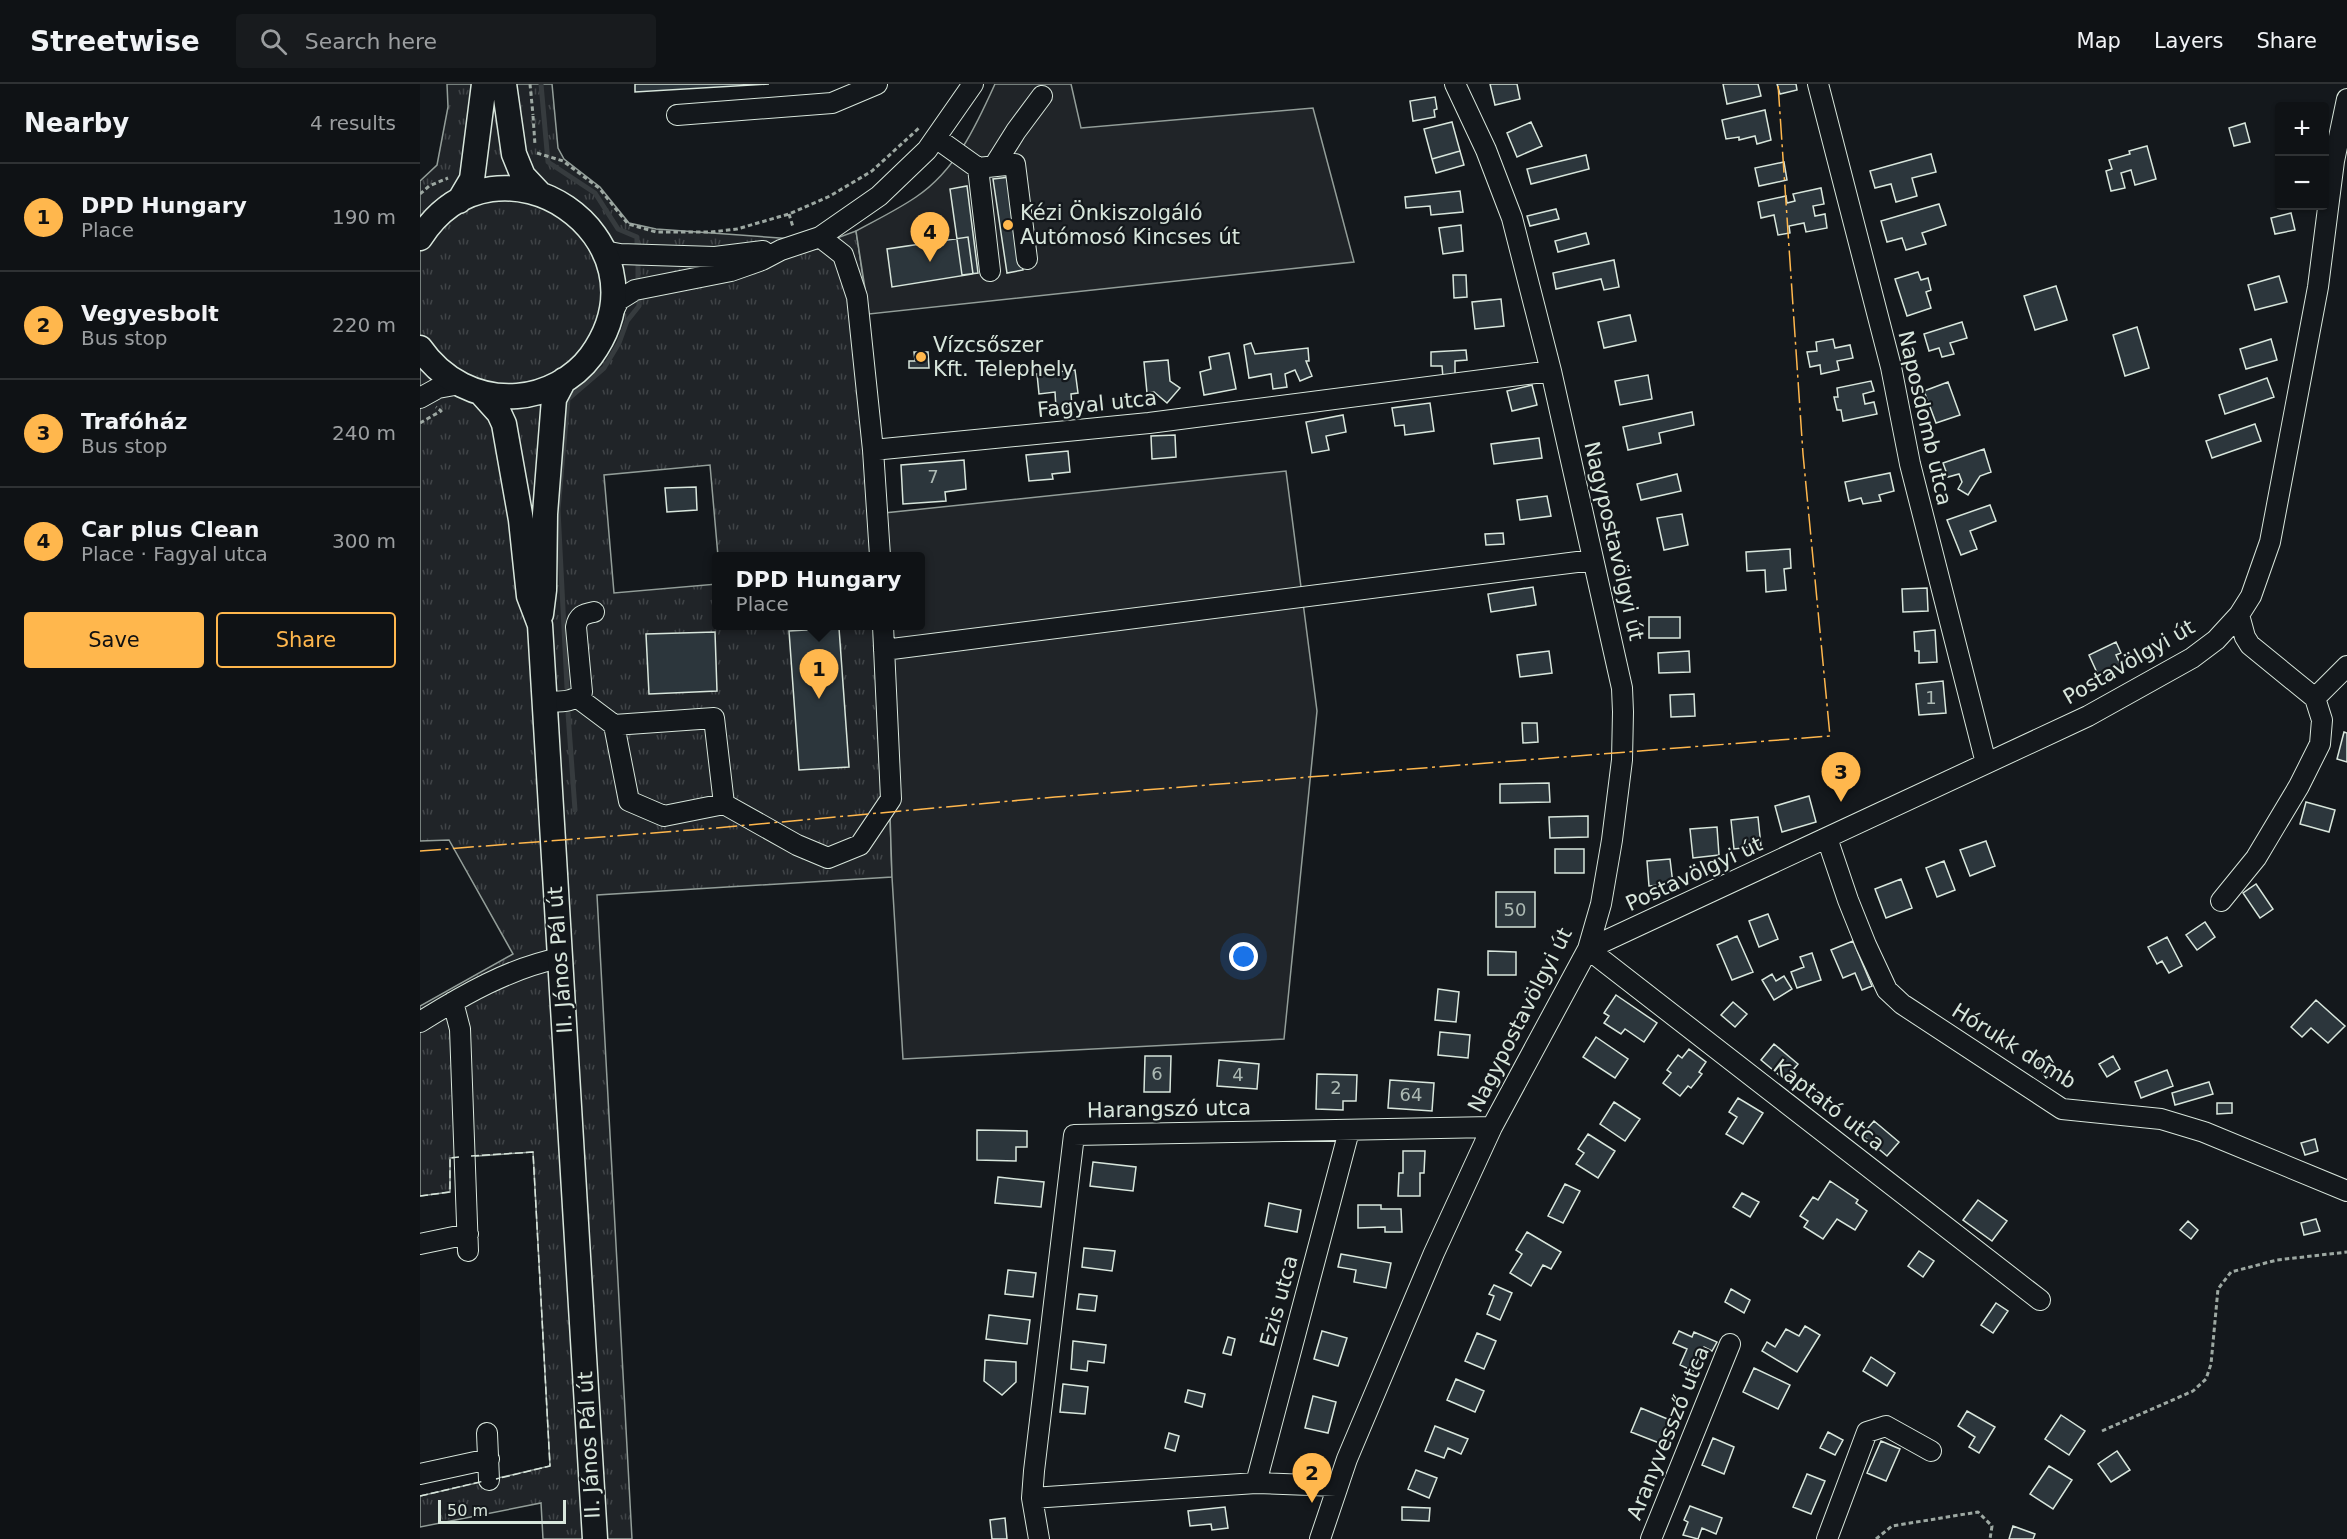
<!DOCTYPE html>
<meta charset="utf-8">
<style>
:root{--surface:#0f1215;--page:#181b1e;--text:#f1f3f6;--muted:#9b9ea0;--line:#2f3234;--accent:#ffb74d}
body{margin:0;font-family:"DejaVu Sans",sans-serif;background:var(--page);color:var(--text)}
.controls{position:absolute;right:18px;top:18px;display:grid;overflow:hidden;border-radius:6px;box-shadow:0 2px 4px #0004}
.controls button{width:54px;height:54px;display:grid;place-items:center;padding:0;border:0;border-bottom:2px solid var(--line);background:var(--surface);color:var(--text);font:30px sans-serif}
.scale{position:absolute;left:18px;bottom:15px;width:128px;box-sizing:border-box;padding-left:6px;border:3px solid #d8e6dc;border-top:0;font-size:16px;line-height:21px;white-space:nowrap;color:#d8e6dc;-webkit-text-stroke:4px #14181c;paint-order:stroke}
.you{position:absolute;left:824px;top:873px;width:21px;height:21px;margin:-15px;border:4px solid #fff;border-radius:50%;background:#1a73e8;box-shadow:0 0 0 9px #1a73e833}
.badge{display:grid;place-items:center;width:39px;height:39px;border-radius:50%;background:var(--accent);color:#111;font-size:20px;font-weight:700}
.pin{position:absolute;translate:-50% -50px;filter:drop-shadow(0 2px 3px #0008)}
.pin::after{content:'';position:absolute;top:32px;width:21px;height:18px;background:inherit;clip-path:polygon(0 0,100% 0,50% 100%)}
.popup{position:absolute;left:292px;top:468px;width:213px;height:78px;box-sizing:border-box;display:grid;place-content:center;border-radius:6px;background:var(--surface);filter:drop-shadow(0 2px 4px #0005);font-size:20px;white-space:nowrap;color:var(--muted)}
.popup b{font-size:22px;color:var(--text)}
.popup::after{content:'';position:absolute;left:50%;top:100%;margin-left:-12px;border:12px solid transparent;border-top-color:var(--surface)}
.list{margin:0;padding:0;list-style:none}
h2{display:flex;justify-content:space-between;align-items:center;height:78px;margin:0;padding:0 24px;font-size:26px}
h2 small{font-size:20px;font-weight:400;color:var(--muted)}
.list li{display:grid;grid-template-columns:39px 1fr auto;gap:18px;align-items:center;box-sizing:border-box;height:108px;padding:0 24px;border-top:2px solid var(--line)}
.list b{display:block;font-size:22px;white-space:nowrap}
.list p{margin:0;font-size:20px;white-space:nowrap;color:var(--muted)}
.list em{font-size:20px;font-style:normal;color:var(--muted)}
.actions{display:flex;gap:12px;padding:18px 24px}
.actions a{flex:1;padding:14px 0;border:2px solid var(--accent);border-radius:6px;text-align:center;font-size:21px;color:var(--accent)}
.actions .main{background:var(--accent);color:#111}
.icon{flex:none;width:33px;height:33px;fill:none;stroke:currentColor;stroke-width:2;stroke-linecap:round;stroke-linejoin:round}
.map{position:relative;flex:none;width:1927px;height:1455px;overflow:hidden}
header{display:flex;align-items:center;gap:36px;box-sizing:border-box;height:84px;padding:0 30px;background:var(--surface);border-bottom:2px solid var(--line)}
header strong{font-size:28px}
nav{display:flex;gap:33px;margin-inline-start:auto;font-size:21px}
.search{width:420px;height:54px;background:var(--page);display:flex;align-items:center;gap:15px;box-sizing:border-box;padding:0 21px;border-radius:6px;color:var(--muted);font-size:22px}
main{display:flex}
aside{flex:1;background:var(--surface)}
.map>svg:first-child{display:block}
</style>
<header>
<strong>Streetwise</strong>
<div class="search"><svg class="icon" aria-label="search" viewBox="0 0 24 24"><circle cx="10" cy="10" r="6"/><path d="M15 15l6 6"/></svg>Search here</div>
<nav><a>Map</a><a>Layers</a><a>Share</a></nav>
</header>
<main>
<aside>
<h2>Nearby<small>4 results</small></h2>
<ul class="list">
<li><span class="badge">1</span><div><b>DPD Hungary</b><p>Place</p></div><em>190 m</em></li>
<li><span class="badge">2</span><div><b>Vegyesbolt</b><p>Bus stop</p></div><em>220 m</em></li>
<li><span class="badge">3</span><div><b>Trafóház</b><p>Bus stop</p></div><em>240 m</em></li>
<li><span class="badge">4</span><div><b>Car plus Clean</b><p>Place · Fagyal utca</p></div><em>300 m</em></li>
</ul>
<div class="actions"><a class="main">Save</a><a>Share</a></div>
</aside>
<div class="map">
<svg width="1927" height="1455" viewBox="0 0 1927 1455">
<defs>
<pattern id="grass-tufts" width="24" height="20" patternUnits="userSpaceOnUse" patternTransform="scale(1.5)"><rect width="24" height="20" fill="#202428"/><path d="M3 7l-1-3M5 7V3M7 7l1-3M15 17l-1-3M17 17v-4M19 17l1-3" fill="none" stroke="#404447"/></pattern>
</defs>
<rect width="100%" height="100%" fill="#14181c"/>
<!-- grass -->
<path fill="url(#grass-tufts)" stroke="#939e99" stroke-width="1.5" d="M27,0h105l6,64 6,11 36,28 29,36 27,6 138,10 43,-1 19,-7c17,107 28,217 28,325h-166l-8,-91 -106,10 10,118 103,-9v42h167l8,251 -295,18 35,644h-89l-2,-36 -121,24v-31l130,-30 -17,-314 -83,6v34l-30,4v-190l93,-52 -64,-114 -29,1v-660l17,-16 11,-58z"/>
<!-- garden -->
<path fill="#202428" stroke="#939e99" stroke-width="1.5" d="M575,0h76l10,44 232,-20 41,154 -485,52 -13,-83c20,-11 41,-21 60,-34 40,-27 60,-71 79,-113z
M866,387l31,240 -33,328 -381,20 -11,-182 -8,-251h37v-70h-37v-43z"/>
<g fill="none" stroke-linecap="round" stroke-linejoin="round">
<!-- stream -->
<path stroke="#363b3e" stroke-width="5" d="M121,0l7,78 47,31 23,36 19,8v6
M218,178v18
M147,604l-9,-178 10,-111 36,-31 15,-25 8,-22 12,-15v-7
M148,629l7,97"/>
</g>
<!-- building -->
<path fill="#2c363c" stroke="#d8e6dc" stroke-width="1.5" d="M215,0h134l-134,8z
M1070,0h27l3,15 -25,6z
M1303,0h35l3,12 -34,8z
M1357,0h19l1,6 -17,4z
M1015,13l2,12 -3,1 1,7 -22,4 -3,-20z
M1345,26l6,30 -14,4 -2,-8 -16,4v-3l-13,2 -4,-19z
M1032,38l8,29 -28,8 -8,-30z
M1111,38l11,24 -25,11 -10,-24z
M1825,39l5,19 -16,4 -5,-18z
M1727,62l9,33 -21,6 -4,-15 -10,3 4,15 -14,3 -5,-20 6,-2 -3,-9 21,-6 -1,-3z
M1040,67l4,14 -28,8 -4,-14z
M1511,70l5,18 -24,6 5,18 -21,6 -5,-18 -16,4 -5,-17z
M1166,71l3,14 -58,15 -4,-15z
M1364,78l3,18 -28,6 -4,-18z
M590,93l13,93 -16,3 -14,-94z
M547,102l11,87 -16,2 -12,-86z
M1401,104l3,16 -11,2 2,10 10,-2 2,14 -21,4 -2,-9 -15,3 1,7 -12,2 -4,-20 -13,3 -3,-16 28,-6 1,7 8,-2 -2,-7z
M1040,107l3,21 -32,3 -1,-9 -24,2 -1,-11z
M1519,120l7,21 -24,8 4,11 -20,6 -4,-12 -15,4 -6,-21z
M1136,125l3,10 -29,7 -3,-10z
M1871,129l4,17 -20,4 -4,-16z
M1041,141l2,26 -20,3 -4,-26z
M1166,149l3,11 -31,8 -3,-11z
M548,153l5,37 -81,13 -5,-38z
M1194,176l5,27 -15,3 -3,-11 -45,10 -3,-16z
M1498,188l3,8 7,-2 3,12 -5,2 5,16 -24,8 -12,-37z
M1033,191h13l1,22 -13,1z
M1859,192l8,26 -32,8 -7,-25z
M1636,202l11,34 -32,10 -11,-34z
M1081,215l3,27 -29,3 -3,-27z
M1210,231l6,26 -32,7 -6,-26z
M1542,238l5,16 -17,5 4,11 -12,3 -3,-9 -10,3 -5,-17z
M1717,243l12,41 -24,8 -12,-41z
M1413,255l2,9 15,-3 3,13 -16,3 2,9 -18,4 -1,-9 -10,2 -3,-15 10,-1 -1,-9z
M1851,255l6,21 -31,9 -6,-20z
M831,259l4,11 53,-6 1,13h-3l6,15 -12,5 -5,-11 -10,4 2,13 -14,2 -2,-15 -22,4 -5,-33z
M1046,266l1,10 -12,1v17h-12l-1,-12h-11v-14z
M494,268h14l1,16h-20v-7h6z
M809,269l7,36 -32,6 -4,-23 11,-3 -2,-12z
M748,276l2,21 10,7 -13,15 -13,-11 -7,1 -3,-31z
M655,286l3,23 -7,1 1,12 -16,2 -1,-16 -16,2 -2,-20z
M1228,291l4,24 -32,6 -5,-24z
M1847,294l7,19 -49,17 -6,-19z
M1451,297l3,10 -11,3 2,10 9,-2 3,12 -34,7 -2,-11h-4l-3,-13h4l-1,-9z
M1528,298l12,33 -24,8 -12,-32z
M1112,301l5,20 -25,6 -5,-20z
M1010,319l4,28 -29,4 -1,-10 -9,1 -3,-18z
M1272,328l2,13 -35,8 2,10 -33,7 -5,-23z
M923,331l3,17 -20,4 3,14 -17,3 -6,-31z
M1835,340l6,17 -49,17 -6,-17z
M755,351l1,22 -24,2 -1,-23z
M1119,354l3,20 -48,6 -3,-20z
M1564,365l7,23 -11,4 -12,19 -10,-6 4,-7 -3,-8 -11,3 -5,-14z
M648,367l2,21 -18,2 1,5 -24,2 -3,-26z
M544,376l2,29 -21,3 1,9 -43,3 -2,-39z
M1470,389l4,18 -15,4 2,6 -18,3 -2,-6 -12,3 -4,-19z
M1257,390l4,17 -40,9 -4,-16z
M276,403l1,23 -30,2 -2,-24z
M1127,412l4,20 -31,4 -3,-20z
M1570,421l6,16 -26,10 7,18 -16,6 -14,-35z
M1262,430l6,31 -24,5 -7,-32z
M1083,449l1,11 -18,1 -1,-11z
M1370,465l1,19 -7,1 2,21 -20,2 -1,-22 -18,1 -1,-19z
M1113,503l3,18 -45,7 -3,-18z
M1507,504l1,23 -25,1 -1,-23z
M1229,533h31v21h-31z
M419,544l10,139 -50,3 -10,-139z
M1515,546l2,32 -18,1v-12h-4l-1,-19z
M295,548l2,59 -68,3 -3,-60z
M1696,558l5,11 -5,2 5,11 -22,11 -10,-22z
M1129,567l3,22 -32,4 -3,-22z
M1269,567l1,21 -31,1 -1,-20z
M1523,597l3,32 -27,2 -3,-31z
M1274,610l1,22 -24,1 -1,-22z
M1102,639h15l1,19 -15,1z
M1924,648l3,1v29l-10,-3z
M1129,699l1,19 -50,1v-19z
M1389,712l7,26 -34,10 -7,-26z
M1886,718l29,8 -6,22 -29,-8z
M1168,732v21l-38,1 -1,-21z
M1338,733l3,29 -27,3 -3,-29z
M1297,743l2,28 -26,3 -3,-29z
M1566,757l9,25 -25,10 -10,-26z
M1135,765h29v24h-29z
M1250,775l3,25 -24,2 -2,-25z
M1524,777l11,29 -18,7 -11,-29z
M1481,795l11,29 -26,10 -11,-29z
M1836,800l17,25 -13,9 -17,-25z
M1076,808h39v35h-39z
M1348,830l10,25 -19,8 -10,-26z
M1785,838l10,15 -18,13 -11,-15z
M1317,852l16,36 -21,8 -15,-35z
M1747,853l15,29 -13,7 -7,-12 -5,3 -9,-17z
M1433,857l19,45 -10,4 -7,-17 -12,5 -12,-28z
M1068,867l28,1v23h-28z
M1392,869l9,27 -24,8 -6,-16 13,-5 -4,-10z
M1352,890l4,7 8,-5 8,13 -18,11 -12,-20z
M1018,905l21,3 -3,30 -21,-2z
M1196,911l41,28 -13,19 -19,-13 -4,5 -17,-11 5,-7 -5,-3z
M1896,916l29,26 -17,17 -17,-15 -9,9 -11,-10z
M1313,918l14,12 -12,13 -14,-12z
M1020,948l30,3 -2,23 -30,-3z
M1176,953l32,22 -13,19 -32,-21z
M1354,960l24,20 -13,16 -24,-20z
M1269,965l17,13 -7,10 3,2 -11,14 -3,-2 -8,10 -17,-13 8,-10 -4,-3 11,-15 4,3z
M725,972h26l-1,36h-26z
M1629,972l9,15 -12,7 -9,-15z
M1693,972l7,13 -13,8 -8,-13z
M799,976l40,4 -2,25 -40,-3z
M1747,986l6,16 -32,12 -6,-16z
M897,990l40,1 -1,26h-13v9l-27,-1z
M970,996l44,3 -2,28 -44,-3z
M1789,998l4,12 -38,11 -3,-12z
M1318,1014l25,15 -20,31 -17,-10 11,-17 -8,-5z
M1194,1018l26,17 -15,22 -25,-17z
M1797,1019h15v10l-15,1z
M1454,1037l25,21 -12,14 -25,-21z
M557,1046l50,1v16h-11v14l-39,-1z
M1168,1050l27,17 -17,27 -22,-14 8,-11 -6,-4z
M1895,1055l3,12 -13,4 -4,-12z
M983,1067h22l-1,22h-4v23h-22l1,-23h4z
M673,1078l43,5 -3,24 -43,-5z
M578,1093l46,5 -3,25 -46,-4z
M1410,1097l28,19 -2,3 11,8 -12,19 -18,-11 -14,20 -19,-12 4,-6 -8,-5 13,-19 5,3z
M1145,1100l15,7 -17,32 -15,-7z
M1322,1109l17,9 -9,15 -17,-10z
M1558,1116l29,21 -15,20 -29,-21z
M849,1119l32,7 -4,22 -32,-6z
M938,1121h23v4h20l1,23h-17v-5l-27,1z
M1896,1135l4,12 -16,4 -3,-12z
M1768,1137l10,9 -7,9 -11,-9z
M1107,1148l34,20 -10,17 -8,-4 -12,21 -21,-13 12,-19 -6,-4z
M664,1164l31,3 -3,20 -30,-4z
M1499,1167l15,10 -11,16 -15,-11z
M921,1170l50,9 -5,25 -32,-6 2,-12 -18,-3z
M588,1186l28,3 -3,24 -28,-3z
M1074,1201l18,8 -12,27 -13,-6 7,-18 -5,-2z
M1311,1205l19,11 -6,13 -19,-11z
M659,1210l18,2 -2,15 -18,-2z
M1576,1219l12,8 -15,22 -12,-8z
M569,1231l41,5 -3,24 -41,-5z
M1385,1242l15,9 -23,37 -35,-21 5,-9 8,5 11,-18 13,7z
M902,1247l25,7 -9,28 -24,-7z
M1259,1247l13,6 2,-5 23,10 -5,9 -8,-4 -11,24 -13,-6 7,-16 -14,-6z
M1057,1249l19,8 -12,28 -19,-8z
M808,1253l7,2 -4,16 -8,-2z
M653,1257l33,4 -2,18 -16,-2 -1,10 -16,-2z
M1451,1273l24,16 -8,13 -24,-15z
M565,1276l31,2v20l-14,13 -18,-14z
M1334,1284l36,17 -12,24 -35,-17z
M1036,1295l28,12 -9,21 -28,-12z
M643,1300l25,3 -3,27 -25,-2z
M768,1306l17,4 -3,13 -17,-5z
M893,1312l23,6 -8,31 -23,-5z
M1221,1324l36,15 -10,23 -36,-14z
M1547,1327l28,16 -16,26 -10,-6 6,-10 -17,-11z
M1641,1331l24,16 -16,24 -24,-16z
M1015,1342l33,13 -7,15 -13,-6 -4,10 -19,-7z
M1408,1348l15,8 -8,15 -15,-7z
M749,1349l10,3 -4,15 -10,-3z
M1293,1354l21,9 -10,27 -22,-9z
M1461,1357l19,8 -14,32 -19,-8z
M1697,1367l13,19 -19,12 -13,-18z
M1629,1382l23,14 -19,29 -23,-15z
M996,1386l21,8 -8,20 -21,-9z
M1387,1390l18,7 -14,33 -18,-7z
M1270,1422l32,12 -6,16 -14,-6 -4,11 -15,-4 5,-13 -4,-2z
M805,1423l3,21 -16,2 -1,-6 -21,2 -2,-15z
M982,1423l28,1 -1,13 -27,-1z
M585,1434l2,21h-15l-2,-19z
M1593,1442l22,8 -2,5h-24z"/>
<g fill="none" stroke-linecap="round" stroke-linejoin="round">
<!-- minor casing -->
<g stroke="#d8e6dc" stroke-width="22">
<path id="minor" d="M1398,0l73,283 19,97 76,299
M257,31l155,-12 45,-19
M516,54l42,30 12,103
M574,82l22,-35 26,-35
M558,84l37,-4 12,95
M400,153l23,18 14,42 16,153 276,-27 402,-52
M184,167l16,3 95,3 48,-6
M190,233l9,-17 16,-10 96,-19 31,-11 19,-10 39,-13 59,-41 48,-46 46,-66
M0,314l18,-10 22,-4
M453,366l7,106
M1819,531l6,22 5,8 65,53 32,-32
M464,566l709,-90
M158,614l36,27 100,-7 10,86 73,41 31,13 32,-13 31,-46 -8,-173
M124,618c12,-1 30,2 38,-10l-6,-65c2,-11 7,-13 18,-15
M194,641l15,76 35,15 60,-12
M1407,754l21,62 18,45 21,45 15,14 160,105 99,10 43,13 143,59
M1801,817l35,-43 43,-72 21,-42 2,-24 -7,-22
M1168,865l500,-233 104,-58 24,-18 23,-25 12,-19 19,-54 48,-255 16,-126 13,-62
M1168,865l452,351
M33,918l7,27 8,222
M0,938c43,-27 90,-54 140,-64
M0,1160l48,-10
M67,1349l2,47
M0,1390l69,-15
M836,1399l93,-352
M612,1414l224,-15 80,3
M619,1455l-7,-41 2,-27 40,-336 418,-8
M900,1455l27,-80 87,-206 58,-126 96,-178 13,-45 11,-64 10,-80 1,-48 -1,-24 -71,-317 -39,-153 -26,-68 -31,-66
M1231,1455l79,-195
M1407,1455l40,-107 19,-6 45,25"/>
</g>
<!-- major casing -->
<g stroke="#d8e6dc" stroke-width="27">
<path id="major" d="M84,0l10,70 9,22 16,17
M39,117l13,-22 12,-95
M0,154c77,-120 256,0 171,118 -17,23 -46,38 -74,40 -39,3 -75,-16 -97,-48
M61,309l18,20 5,11 17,96 8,76 11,29 55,914
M121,530l3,-24 1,-76 9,-115 10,-19"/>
</g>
<!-- path -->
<path stroke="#9da8a2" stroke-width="3" stroke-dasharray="4.5 3" stroke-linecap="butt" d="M110,0l3,31
M113,32l2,29
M117,69l26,8 36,27 29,36 28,8h55l26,-3 52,-15 41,-18 42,-25 47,-43
M0,110l9,-8 19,-8
M369,130l4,13
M0,339l21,-12 -5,-4
M1682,1347l91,-40 13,-12 5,-15 7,-75 13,-17 46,-12 70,-8
M1456,1455l16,-13 86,-14 14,14 -2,13"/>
<!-- minor -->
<use href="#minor" stroke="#14181c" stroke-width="20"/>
<!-- major -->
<use href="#major" stroke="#14181c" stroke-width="24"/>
<!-- fence -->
<path stroke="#d8e6dc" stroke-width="1.5" stroke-dasharray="8 3" stroke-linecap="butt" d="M51,1072l62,-4 17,314 -54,13
M0,1112l30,-4v-34l9,-1
M0,1412l64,-15"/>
<!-- power -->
<path stroke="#ffb74d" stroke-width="1.5" stroke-dasharray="21 4.5 3 4.5" stroke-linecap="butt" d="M0,767l284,-22 351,-32 775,-61 -27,-282 -25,-370"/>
</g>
<!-- markers -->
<g fill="#ffb74d" stroke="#14181c" stroke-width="2">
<circle cx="588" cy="141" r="6"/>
<circle cx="501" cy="273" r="6"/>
</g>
<g text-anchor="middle" stroke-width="4.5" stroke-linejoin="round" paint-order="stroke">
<!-- number labels -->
<g font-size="18" fill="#adbab4">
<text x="513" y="399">7</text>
<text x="1511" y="620">1</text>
<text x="1095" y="832">50</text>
<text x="737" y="996">6</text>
<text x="818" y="997">4</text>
<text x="916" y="1010">2</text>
<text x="991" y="1017">64</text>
</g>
<!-- poi labels -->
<g font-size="21" fill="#d8e6dc" stroke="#14181c" text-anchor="start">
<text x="600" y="136">Kézi Önkiszolgáló<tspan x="600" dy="24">Autómosó Kincses út</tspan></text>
<text x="513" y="268">Vízcsőszer<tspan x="513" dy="24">Kft. Telephely</tspan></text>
</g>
<!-- street labels -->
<g font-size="21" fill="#d8e6dc" stroke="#14181c">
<text transform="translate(677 320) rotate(-6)" y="7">Fagyal utca</text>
<text transform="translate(1505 334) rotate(77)" y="7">Naposdomb utca</text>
<text transform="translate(1194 457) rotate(77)" y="7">Nagypostavölgyi út</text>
<text transform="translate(1709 578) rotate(-30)" y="7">Postavölgyi út</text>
<text transform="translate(1274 790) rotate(-25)" y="7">Postavölgyi út</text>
<text transform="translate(140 876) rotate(-94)" y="7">II. János Pál út</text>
<text transform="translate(1100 936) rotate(-63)" y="7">Nagypostavölgyi út</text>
<text transform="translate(1594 962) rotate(32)" y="7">Hórukk domb</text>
<text transform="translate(1409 1021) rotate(38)" y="7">Kaptató utca</text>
<text transform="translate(749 1025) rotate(-1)" y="7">Harangszó utca</text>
<text transform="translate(859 1217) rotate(-75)" y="7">Ezis utca</text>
<text transform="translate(1248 1349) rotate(-68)" y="7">Aranyvessző utca</text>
<text transform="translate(169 1361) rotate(-93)" y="7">II. János Pál út</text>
</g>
</g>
</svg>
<div class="controls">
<button>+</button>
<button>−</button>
</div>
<div class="scale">50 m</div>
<div class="you"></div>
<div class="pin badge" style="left:399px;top:615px">1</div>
<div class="popup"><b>DPD Hungary</b>Place</div>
<div class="pin badge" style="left:892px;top:1419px">2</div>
<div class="pin badge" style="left:1421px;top:718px">3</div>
<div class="pin badge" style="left:510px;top:178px">4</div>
</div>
</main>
